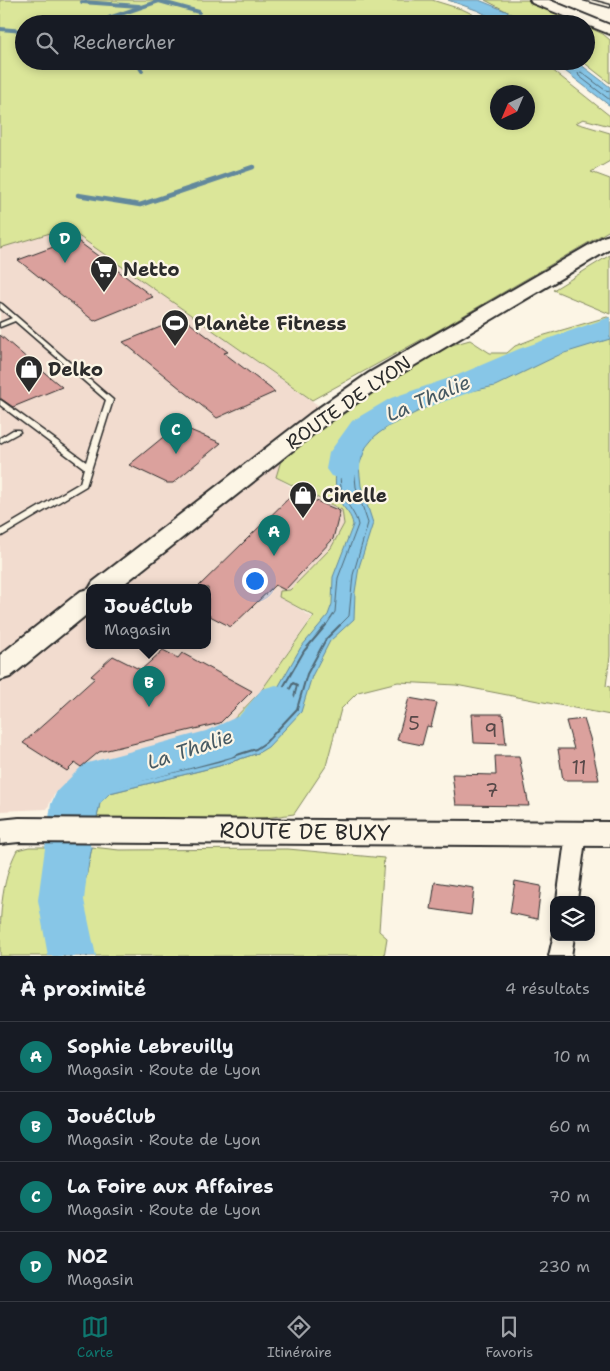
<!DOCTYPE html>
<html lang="fr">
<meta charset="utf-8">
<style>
:root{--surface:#171b24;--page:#20242c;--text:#f1f3f6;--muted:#9ea1a6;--line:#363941;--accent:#0f766e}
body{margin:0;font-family:"Shantell Sans",sans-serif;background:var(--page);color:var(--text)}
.controls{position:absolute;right:15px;bottom:15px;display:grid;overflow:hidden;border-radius:10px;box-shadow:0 2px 8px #0003}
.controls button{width:45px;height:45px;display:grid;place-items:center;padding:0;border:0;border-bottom:1px solid var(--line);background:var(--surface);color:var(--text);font:25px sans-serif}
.compass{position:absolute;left:490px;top:85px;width:45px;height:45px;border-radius:50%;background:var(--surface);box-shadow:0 2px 8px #0003;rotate:224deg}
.you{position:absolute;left:254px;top:580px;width:18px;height:18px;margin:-12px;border:4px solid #fff;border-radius:50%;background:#1a73e8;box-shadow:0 0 0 8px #1a73e833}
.badge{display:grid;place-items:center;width:32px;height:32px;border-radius:50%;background:var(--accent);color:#fff;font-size:16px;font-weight:700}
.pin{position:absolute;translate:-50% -41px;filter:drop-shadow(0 1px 2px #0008)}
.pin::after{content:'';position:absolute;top:26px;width:18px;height:15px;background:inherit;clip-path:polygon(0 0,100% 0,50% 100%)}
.popup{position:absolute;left:86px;top:584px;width:125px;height:65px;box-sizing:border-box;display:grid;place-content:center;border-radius:10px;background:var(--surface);filter:drop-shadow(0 1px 4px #0005);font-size:16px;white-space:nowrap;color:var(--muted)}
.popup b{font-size:19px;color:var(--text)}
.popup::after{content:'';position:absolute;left:50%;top:100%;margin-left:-10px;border:10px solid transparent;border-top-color:var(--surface)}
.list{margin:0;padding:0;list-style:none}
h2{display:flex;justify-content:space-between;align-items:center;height:65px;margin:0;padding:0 20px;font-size:21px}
h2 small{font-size:16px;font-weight:400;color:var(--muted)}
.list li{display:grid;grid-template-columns:32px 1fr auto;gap:15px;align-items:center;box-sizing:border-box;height:70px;padding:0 20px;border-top:1px solid var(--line)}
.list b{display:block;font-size:19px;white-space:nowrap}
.list p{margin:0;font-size:16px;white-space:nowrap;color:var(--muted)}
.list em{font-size:16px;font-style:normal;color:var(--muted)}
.icon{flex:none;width:28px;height:28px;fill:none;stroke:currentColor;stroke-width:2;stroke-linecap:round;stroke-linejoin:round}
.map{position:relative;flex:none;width:610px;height:956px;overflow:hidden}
.search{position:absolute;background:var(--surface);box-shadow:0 2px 8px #0003;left:15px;right:15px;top:15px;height:55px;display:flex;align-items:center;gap:12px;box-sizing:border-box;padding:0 18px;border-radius:28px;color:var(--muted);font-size:19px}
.sheet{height:345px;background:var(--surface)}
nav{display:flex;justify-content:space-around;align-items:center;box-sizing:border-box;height:70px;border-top:1px solid var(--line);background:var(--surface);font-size:14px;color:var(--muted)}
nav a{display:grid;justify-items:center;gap:2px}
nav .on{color:var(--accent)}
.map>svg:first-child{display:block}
</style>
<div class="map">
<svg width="610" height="956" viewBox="0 0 610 956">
<rect width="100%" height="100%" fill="#fcf5e5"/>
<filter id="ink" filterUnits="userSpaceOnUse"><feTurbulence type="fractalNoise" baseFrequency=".02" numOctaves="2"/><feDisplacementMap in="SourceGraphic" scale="10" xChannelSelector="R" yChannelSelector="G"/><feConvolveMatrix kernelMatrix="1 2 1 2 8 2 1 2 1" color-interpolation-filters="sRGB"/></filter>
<g filter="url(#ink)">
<!-- built -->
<path fill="#f2dccf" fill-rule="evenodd" d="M67,228l268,189 -59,60 14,9 52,24 2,14 -13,24 -41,42 -10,1 -1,6 33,20 -51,74 -38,39 -128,34 -20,11 -21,20 -7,14 -47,2v-563zM90,588h118v58h-118z"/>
<!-- green -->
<path fill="#dbe699" stroke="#838862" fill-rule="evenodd" d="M0,0h432l32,10 29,14h-469v37h517l69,55v10l-27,-7 -7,4 34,10v28l-19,11 19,7v51l-173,101 -125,69 -245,-172 -67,20zM498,92h30v30h-30z
M485,0h44l53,24h-51z
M586,26l17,8 7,6v43l-28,-22h4z
M610,255v59l-57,-24z
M607,317l3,1v338l-4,30 4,1v28l-154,-30 -58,-3 -40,10 -17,17 -15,57 -32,48 -29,4 -169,4 4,-19 10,-10 109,-27 39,-13 10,-7 -45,-16 38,-39 53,-75 -35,-19 1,-6 10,-1 41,-42 13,-24 -2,-14 -66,-33 6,-20 53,-40 106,-69 29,-8 20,13h17l8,-7 23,-9z
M29,847h18l-2,32 14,77h-59c0,-37 0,-73 17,-106z
M92,847l27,3 169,-1 96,9 -5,73 8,7 -3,18h-292l-9,-42 -1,-17z"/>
<!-- water -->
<path fill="#87c6e7" stroke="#62889c" d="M448,0h31l29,12 19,12h-24l-24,-13z
M552,61h24l34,26v19z
M610,322v17l-49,15 -66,32 -37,8 -21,8 -48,24 -14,10 -9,11 -7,19 2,20 12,37 -14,44 -4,25 -1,27 -24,22 -18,35 -11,36 -33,35 -10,6 -39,13 -109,27 -10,10 -4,19h-35l7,-27 9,-9 32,-13 105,-27 29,-13 14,-12 15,-23 29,-51 27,-32 4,-11 1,-27 20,-52c-1,-10 -8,-15 -13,-23 -7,-13 -5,-31 -1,-45 10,-31 76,-60 105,-70 15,-5 30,-7 44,-13 18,-7 33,-20 50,-28 23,-10 48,-14 72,-24z
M47,847h45l-10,50 1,17 9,42h-33l-14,-77z"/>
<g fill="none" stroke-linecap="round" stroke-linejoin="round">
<!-- shore-far1 -->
<path stroke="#506976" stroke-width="1" d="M610,91l-5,-1 -24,-18 -3,1 1,3 31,24
M584,337l3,2 -1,3 -27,7 -42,22 -3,-1 1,-3 33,-18z
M325,627l10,-15 3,-34 20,-53c-2,-11 -10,-18 -14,-28 -10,-23 2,-47 20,-62l3,3 -10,15 -3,13 2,21 12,36 -15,52 -4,41 -11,11"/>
<!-- shore -->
<path stroke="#506976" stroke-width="2" d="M326,625l-22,26 -38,66 -22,21 -28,13 -116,30c-22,10 -26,12 -31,35h22l4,-15 14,-13 109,-27 38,-12 9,-6 32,-34 10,-35 19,-35 14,-14
M293,683l4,2c-3,14 -7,27 -21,34l-1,-3z
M88,793l3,3 -4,13 -10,1 1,-10z
M64,956l-14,-77 1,-25 2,-2 32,2 -8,43 1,18 9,41
M70,956c-3,-19 -20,-83 -11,-98l18,2 -6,38 1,18 9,40"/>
<!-- stream-far1 -->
<path stroke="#62889c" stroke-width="4" d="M82,2l57,4
M211,16l27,8
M113,24l-4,-6 50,-17 40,11
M0,29l24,2
M136,61l6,10"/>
<!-- stream -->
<path stroke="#62889c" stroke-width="4.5" d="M78,195l62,10 113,-38"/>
<!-- river -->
<path fill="#87c6e7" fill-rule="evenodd" d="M610,317v19l-69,25 -61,28 -67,23 -39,23 -13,18 -1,16 -5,7 -12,3 -12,-3 -5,-7 3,-16 23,-32 39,-23 67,-23 61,-26z
M276,685l14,4 6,11 -6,11 -21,27 -38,19 -118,32 -19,21 -10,90 12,56h-48l-10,-56 13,-96 6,-13 27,-27 122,-33 33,-15 23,-27z"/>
</g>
<!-- building -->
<path fill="#dba19d" stroke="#2b2b2b" d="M75,239l38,28 40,30 -59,24 -76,-61z
M183,318l45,34 -4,1 51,39 -58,26 -94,-76z
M0,335l29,25 33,27 -49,20 -13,-9z
M178,425l43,18 -48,40h-6l-38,-18z
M295,492l45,19 -7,28 -48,51 -10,-5 -44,42 -23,-12v-27h-11z
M163,650l15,8 4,-5 70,38 -32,32 -121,29 -18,15 -6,-4 -8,8 -44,-28 72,-65 -4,-2 22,-20 28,14z
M409,698l28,5 -6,24 -4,-1 -5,19 -25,-5z
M472,714h31l3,30 -32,-1z
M584,719l6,19 9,42h-36l-5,-31h16l-8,-28z
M495,756h24l10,50 -73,-1 -4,-31 44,1z
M515,881l26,5 -4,33 -27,-6z
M435,882l39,6 -3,27 -40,-6z"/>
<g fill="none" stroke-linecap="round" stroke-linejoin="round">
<!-- service casing -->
<g stroke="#2b2b2b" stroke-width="3">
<path id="service" d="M584,0h7l19,5v2z
M0,303l2,1 111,96 -27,86 -86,51v-7l80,-47 4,-15 -84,-63v-5l2,1 84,61 20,-62 -91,-79 -15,6v-4l12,-5 -12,-10z
M13,430h6l1,2 -20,11v-5z"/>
</g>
<!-- minor casing -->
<g stroke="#2b2b2b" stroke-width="4">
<path id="minor" d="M576,825l7,2 3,6 -9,67h-20l9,-67 3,-6z
M554,934v3h20l-3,19h-22z"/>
</g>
<!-- secondary casing -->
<g stroke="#2b2b2b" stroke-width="4">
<path id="secondary" d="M19,818l591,4v24l-591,-4 -19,2v-24z"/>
</g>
<!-- primary casing -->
<g stroke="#2b2b2b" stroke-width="4">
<path id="primary" d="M530,0h19l61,25v9l-78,-31z
M610,235v14l-225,134 -59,41 -207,164h-29v24l-80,65 -10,3v-25l81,-64 8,-2 4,-7 217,-168 59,-41 234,-136z"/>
</g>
<!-- service -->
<use href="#service" fill="#fcf5e5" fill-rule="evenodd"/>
<!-- minor -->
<use href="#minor" fill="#fcf5e5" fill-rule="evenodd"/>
<!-- secondary -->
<use href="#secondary" fill="#fcf5e5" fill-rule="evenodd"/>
<!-- primary -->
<use href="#primary" fill="#fcf5e5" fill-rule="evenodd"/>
</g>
</g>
<!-- icons -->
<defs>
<g id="supermarket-pin" transform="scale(1.4375)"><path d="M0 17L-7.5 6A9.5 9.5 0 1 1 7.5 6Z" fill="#2b2b2b" stroke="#fcf5e5"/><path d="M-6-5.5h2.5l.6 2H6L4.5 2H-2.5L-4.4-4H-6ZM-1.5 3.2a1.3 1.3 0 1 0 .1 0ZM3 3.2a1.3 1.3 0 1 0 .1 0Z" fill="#fff"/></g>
<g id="stadium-pin" transform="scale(1.4375)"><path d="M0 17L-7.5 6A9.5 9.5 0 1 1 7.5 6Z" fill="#2b2b2b" stroke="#fcf5e5"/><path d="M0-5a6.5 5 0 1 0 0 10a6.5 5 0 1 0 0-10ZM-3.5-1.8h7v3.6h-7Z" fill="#fff"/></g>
<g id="shop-pin" transform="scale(1.4375)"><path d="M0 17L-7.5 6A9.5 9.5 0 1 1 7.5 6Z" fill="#2b2b2b" stroke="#fcf5e5"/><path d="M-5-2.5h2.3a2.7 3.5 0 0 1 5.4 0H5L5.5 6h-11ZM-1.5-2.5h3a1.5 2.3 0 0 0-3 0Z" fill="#fff"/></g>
</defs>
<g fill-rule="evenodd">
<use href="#supermarket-pin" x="104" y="269"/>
<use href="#stadium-pin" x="175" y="323"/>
<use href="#shop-pin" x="29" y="369"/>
<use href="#shop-pin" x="303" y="495"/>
</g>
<g text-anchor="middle" stroke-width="4.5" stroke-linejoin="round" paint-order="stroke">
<!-- poi labels -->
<g font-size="19" font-weight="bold" fill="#2b2b2b" stroke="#fcf5e5" text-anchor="start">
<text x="123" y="276">Netto</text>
<text x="194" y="330">Planète Fitness</text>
<text x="48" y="376">Delko</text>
<text x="322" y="502">Cinelle</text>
</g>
<!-- street labels -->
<g font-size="19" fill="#2b2b2b" stroke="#fcf5e5">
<text transform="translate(348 402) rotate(-35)" y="7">ROUTE DE LYON</text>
</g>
<!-- near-number labels -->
<g font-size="19" fill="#574848">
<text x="414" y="730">5</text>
<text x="491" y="737">9</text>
<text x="579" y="774">11</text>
<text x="492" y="797">7</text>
</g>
<!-- water labels -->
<g font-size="20" font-style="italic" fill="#475a63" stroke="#fcf5e5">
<text transform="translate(428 398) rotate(-23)" y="7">La Thalie</text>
<text transform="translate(190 749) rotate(-18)" y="7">La Thalie</text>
</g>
<!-- near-street labels -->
<g font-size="22" fill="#2b2b2b" stroke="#fcf5e5">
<text transform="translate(305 831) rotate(1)" y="8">ROUTE DE BUXY</text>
</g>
</g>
</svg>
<div class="controls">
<button><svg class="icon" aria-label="layers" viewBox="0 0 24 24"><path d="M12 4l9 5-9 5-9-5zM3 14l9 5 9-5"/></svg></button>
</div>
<svg class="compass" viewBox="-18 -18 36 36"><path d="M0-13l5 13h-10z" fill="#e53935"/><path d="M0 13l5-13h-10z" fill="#9ea1a6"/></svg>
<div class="you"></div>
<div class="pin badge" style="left:274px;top:556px">A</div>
<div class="pin badge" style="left:149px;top:707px">B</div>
<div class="popup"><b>JouéClub</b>Magasin</div>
<div class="pin badge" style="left:176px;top:454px">C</div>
<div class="pin badge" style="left:65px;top:263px">D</div>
<div class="search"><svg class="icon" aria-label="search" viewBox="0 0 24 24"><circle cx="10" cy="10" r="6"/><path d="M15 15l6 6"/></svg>Rechercher</div>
</div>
<section class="sheet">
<h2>À proximité<small>4 résultats</small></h2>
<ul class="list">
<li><span class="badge">A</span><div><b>Sophie Lebreuilly</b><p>Magasin · Route de Lyon</p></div><em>10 m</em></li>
<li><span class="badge">B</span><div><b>JouéClub</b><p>Magasin · Route de Lyon</p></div><em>60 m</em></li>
<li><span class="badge">C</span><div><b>La Foire aux Affaires</b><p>Magasin · Route de Lyon</p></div><em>70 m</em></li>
<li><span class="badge">D</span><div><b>NOZ</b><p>Magasin</p></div><em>230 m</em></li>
</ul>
</section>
<nav>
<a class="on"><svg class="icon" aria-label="map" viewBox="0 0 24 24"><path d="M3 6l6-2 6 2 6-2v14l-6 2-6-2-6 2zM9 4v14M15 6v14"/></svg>Carte</a>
<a><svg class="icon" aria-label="directions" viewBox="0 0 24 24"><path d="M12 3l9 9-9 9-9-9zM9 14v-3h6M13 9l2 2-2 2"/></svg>Itinéraire</a>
<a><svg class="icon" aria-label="saved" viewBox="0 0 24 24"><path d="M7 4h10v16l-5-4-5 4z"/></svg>Favoris</a>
</nav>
